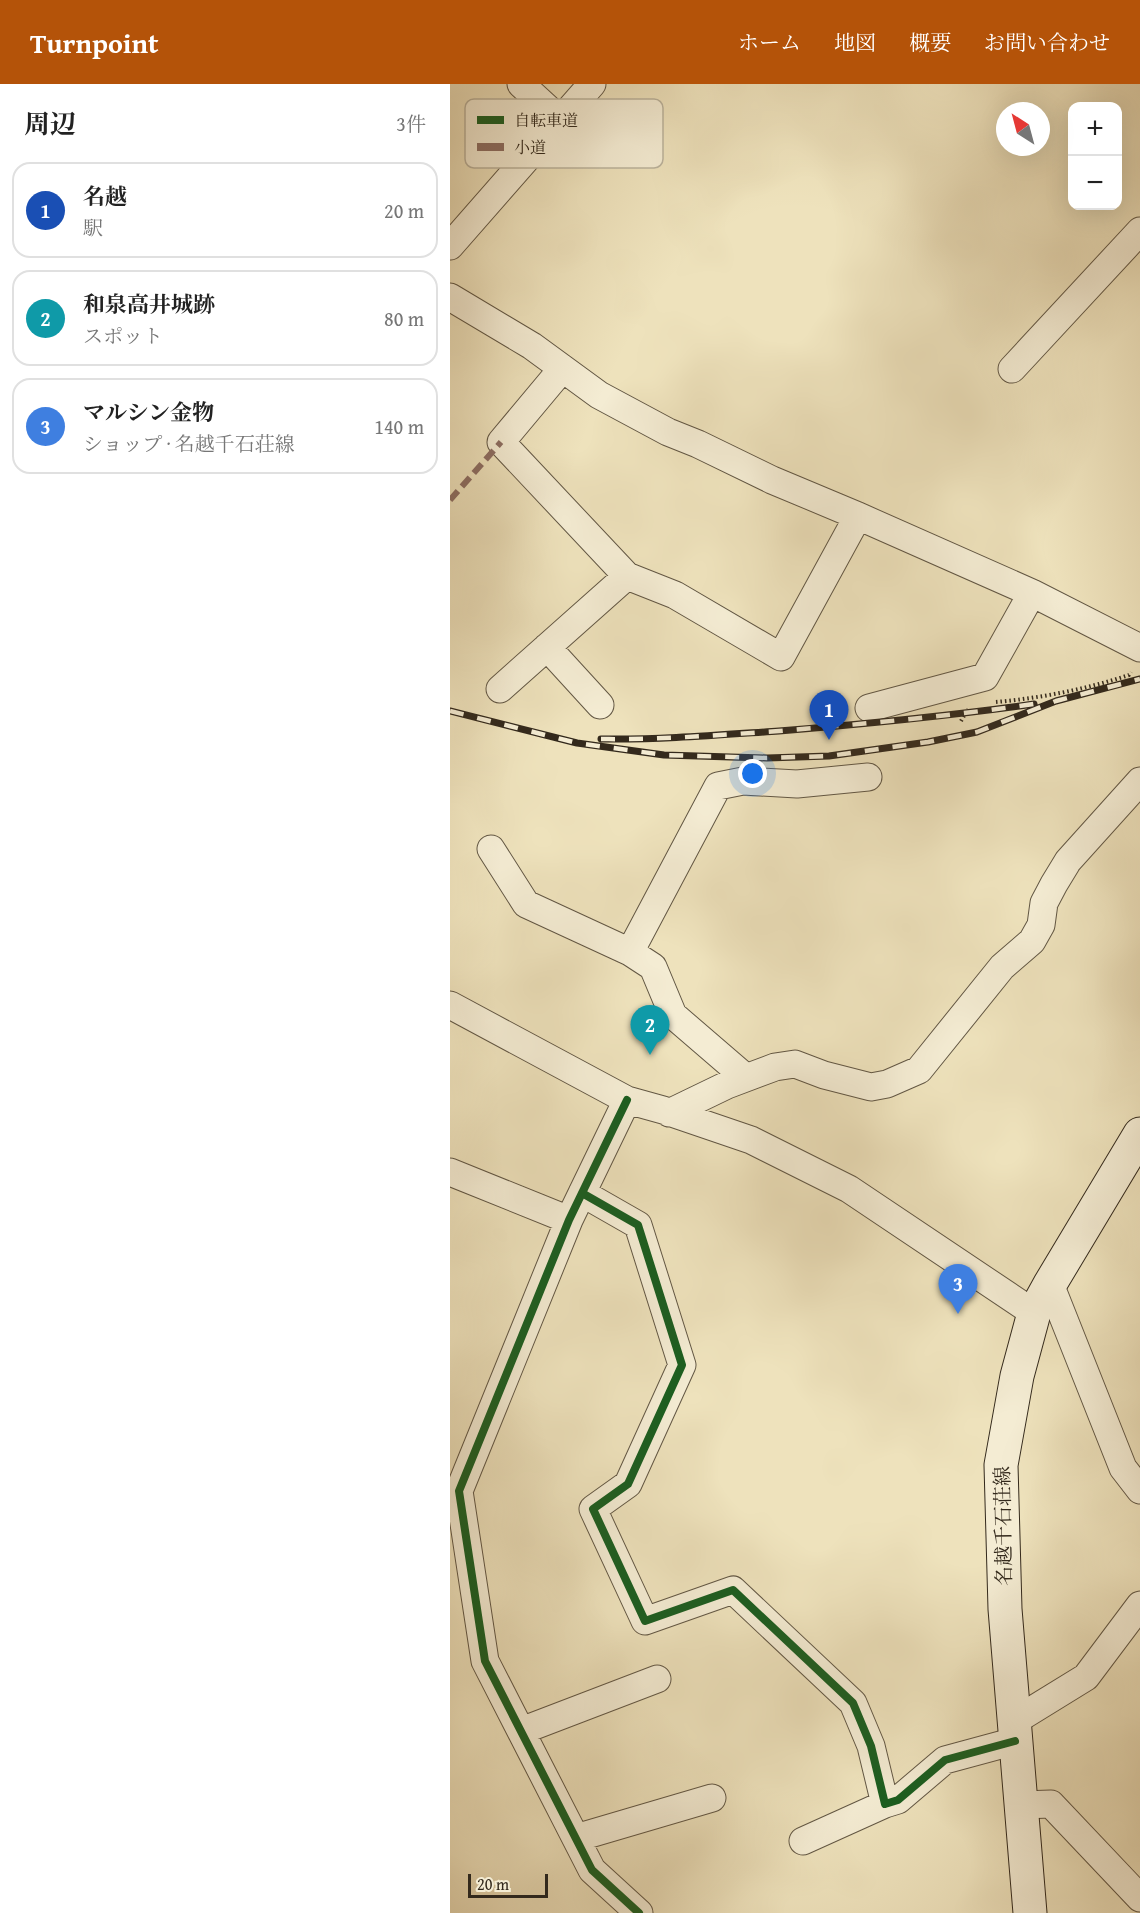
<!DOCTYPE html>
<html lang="ja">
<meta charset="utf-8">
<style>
:root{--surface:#fff;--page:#f6f6f6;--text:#222;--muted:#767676;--line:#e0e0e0;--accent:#b45309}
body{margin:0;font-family:"Gentium Book Plus","Noto Serif JP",serif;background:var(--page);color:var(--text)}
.controls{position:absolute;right:18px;top:18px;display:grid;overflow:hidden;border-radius:12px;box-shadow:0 6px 24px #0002}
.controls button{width:54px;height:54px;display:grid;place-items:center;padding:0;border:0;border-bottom:2px solid var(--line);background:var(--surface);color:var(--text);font:30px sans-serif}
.compass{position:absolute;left:546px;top:18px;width:54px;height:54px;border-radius:50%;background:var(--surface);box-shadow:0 6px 24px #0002;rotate:324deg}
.scale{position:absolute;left:18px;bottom:15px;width:80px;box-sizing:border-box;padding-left:6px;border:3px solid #33291c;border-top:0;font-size:16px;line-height:21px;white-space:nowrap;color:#33291c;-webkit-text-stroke:4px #f4ecd3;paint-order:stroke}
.you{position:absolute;left:303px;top:690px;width:21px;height:21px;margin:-15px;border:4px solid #fff;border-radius:50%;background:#1a73e8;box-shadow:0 0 0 9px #1a73e833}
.badge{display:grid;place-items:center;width:39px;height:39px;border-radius:50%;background:var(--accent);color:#fff;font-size:20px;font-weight:700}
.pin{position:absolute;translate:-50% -50px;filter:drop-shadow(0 2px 3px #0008)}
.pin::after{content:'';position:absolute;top:32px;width:21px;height:18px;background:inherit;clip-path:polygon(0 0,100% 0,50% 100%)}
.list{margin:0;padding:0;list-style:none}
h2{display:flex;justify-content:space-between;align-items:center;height:78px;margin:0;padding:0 24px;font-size:26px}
h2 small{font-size:20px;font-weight:400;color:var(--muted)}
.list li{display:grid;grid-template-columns:39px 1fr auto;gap:18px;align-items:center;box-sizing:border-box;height:96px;margin:0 12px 12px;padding:0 12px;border:2px solid var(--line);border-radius:18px}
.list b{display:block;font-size:22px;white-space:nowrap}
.list p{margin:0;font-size:20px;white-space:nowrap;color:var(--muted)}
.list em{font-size:20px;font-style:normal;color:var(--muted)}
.map{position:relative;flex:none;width:690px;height:1829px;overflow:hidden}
header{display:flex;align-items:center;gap:36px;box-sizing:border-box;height:84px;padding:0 30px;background:var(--accent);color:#fff}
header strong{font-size:28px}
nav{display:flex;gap:33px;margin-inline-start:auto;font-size:21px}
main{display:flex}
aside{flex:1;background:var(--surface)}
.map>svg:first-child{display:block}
</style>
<header>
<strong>Turnpoint</strong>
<nav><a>ホーム</a><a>地図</a><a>概要</a><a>お問い合わせ</a></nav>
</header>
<main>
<aside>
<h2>周辺<small>3件</small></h2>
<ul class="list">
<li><span class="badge" style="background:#1a4fb4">1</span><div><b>名越</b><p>駅</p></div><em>20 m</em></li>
<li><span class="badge" style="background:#0f9aa8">2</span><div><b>和泉高井城跡</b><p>スポット</p></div><em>80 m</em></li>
<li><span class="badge" style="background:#3f7fe0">3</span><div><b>マルシン金物</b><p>ショップ · 名越千石荘線</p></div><em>140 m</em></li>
</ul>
</aside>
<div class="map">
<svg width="690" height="1829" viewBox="0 0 690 1829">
<rect width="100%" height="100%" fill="#eee2bc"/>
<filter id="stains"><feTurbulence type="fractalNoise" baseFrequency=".00333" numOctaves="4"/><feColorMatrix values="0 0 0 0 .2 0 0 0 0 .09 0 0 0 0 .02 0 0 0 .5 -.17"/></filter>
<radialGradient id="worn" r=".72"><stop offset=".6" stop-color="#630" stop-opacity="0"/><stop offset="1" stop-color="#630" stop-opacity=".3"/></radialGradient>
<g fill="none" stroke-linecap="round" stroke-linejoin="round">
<!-- street casing -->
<g stroke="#625744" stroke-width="29">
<path id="street" d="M71,0l39,36
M0,162l142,-162
M0,213l82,49 67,49 69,37 30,12 74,36 86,36 174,77 108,55
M112,285l-61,73 126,134 48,19 106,62 77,-141
M562,285l128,-138
M97,563l53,58
M50,605l127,-113
M419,624l116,-31 47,-84
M41,765l35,55 104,48
M0,921l177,95 36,10 88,30 98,49 185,124
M295,993l-72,-62 -20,-48 -23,-15 88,-166 25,-5 54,3 71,-7
M177,1016l-58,120 -110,271 26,170 107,209 47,43
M219,1029l58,-28 48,-18 20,-3 29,11 47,12 16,-3 32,-14 83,-103 30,-26 9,-16 3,-22 10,-19 14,-23 72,-80
M0,1088l119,48
M132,1109l56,32 44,140 -54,119 -35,25 52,112 88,-31 120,113 18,43 14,58 13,-4 47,-40 70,-19
M600,1200l73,184 17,22
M563,1638l73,-45 54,-72
M71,1647l136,-52
M571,1721l30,-1 89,94
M126,1754l136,-40
M353,1757l82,-37"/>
</g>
<!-- secondary casing -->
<g stroke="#33291c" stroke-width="35">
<path id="secondary" d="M580,1829l-25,-304 -4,-144 16,-89 17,-63 16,-29 90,-150"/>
</g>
<!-- path -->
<path stroke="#33291c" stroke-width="4" stroke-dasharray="1.5 3" stroke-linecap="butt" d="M546,618c45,-4 91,-13 133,-27l2,-3
M511,637l7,-12"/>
<!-- street -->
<use href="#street" stroke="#f4ecd3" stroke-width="27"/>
<!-- secondary -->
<use href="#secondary" stroke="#f4ecd3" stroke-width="33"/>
<!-- rail casing -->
<g stroke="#33291c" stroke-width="7">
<path id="rail" d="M0,627l127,32 87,12 103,3 62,-2 99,-14 49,-10 79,-31 84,-22
M151,655c59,1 118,-4 178,-8 85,-7 170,-15 255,-27"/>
</g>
<!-- rail -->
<use href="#rail" stroke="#f4ecd3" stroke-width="4.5" stroke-dasharray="14" stroke-linecap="butt"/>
<!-- quiet -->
<path stroke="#8d6e63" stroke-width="6" stroke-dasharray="12 6" stroke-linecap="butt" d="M0,416l51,-58"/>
<!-- cycleway casing -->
<g stroke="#f4ecd3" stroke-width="11">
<path id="cycleway" d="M177,1016l-58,120 -110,271 26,170 107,209 47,43
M132,1109l56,32 44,140 -54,119 -35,25 52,112 88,-31 120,113 18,43 14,58 13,-4 47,-40 70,-19"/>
</g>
<!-- cycleway -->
<use href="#cycleway" stroke="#1b5e20" stroke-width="8"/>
</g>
<g text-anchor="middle" stroke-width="6" stroke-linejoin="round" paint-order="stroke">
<!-- street labels -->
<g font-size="20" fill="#33291c" stroke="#f4ecd3">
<text transform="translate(553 1442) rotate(-91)" y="7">名越千石荘線</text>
</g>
</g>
<!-- legend -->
<rect x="15" y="15" width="198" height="69" rx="9" fill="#f4ecd3" stroke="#bab29c" stroke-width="1.5"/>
<rect x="27" y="32" width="27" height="8" fill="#1b5e20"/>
<rect x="27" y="59" width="27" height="8" fill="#8d6e63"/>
<g font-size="16" fill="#33291c">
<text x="64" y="42">自転車道</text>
<text x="64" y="69">小道</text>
</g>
<rect width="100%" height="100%" filter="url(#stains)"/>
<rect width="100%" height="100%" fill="url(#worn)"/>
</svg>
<div class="controls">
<button>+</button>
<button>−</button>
</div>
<svg class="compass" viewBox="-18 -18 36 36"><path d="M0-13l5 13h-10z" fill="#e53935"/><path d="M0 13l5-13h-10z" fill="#767676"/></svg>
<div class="scale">20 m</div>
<div class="you"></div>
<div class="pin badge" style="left:379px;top:656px;background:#1a4fb4">1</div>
<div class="pin badge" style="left:200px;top:971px;background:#0f9aa8">2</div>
<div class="pin badge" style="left:508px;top:1230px;background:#3f7fe0">3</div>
</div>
</main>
